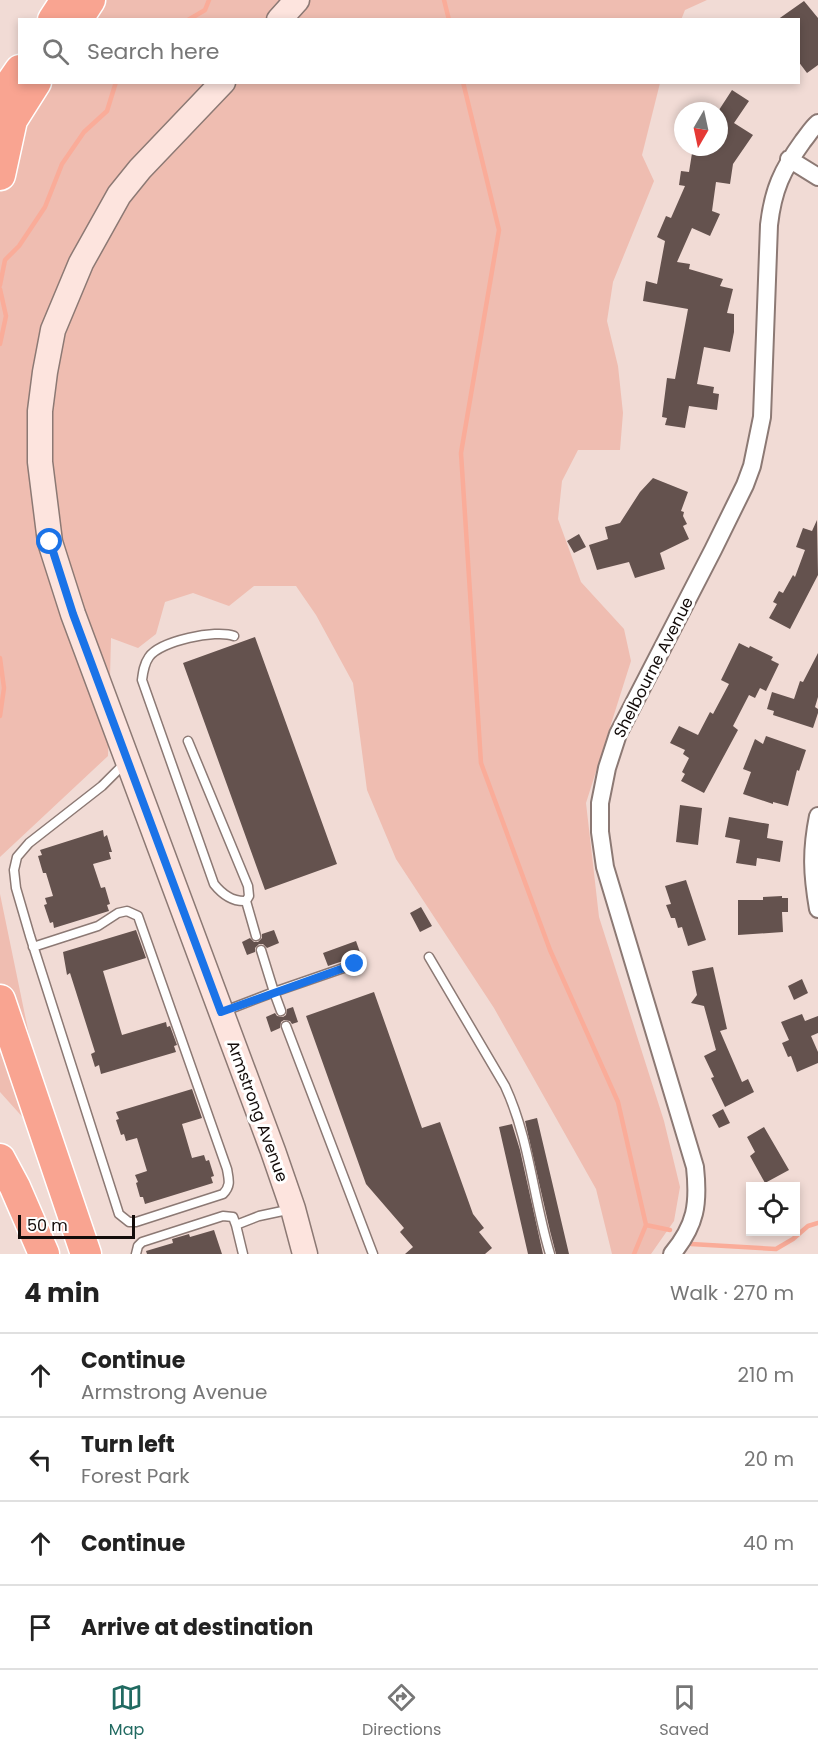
<!DOCTYPE html>
<meta charset="utf-8">
<style>
:root{--surface:#fff;--page:#f6f6f6;--text:#222;--muted:#767676;--line:#e0e0e0;--accent:#216a61}
body{margin:0;font-family:Poppins,sans-serif;background:var(--page);color:var(--text)}
.controls{position:absolute;right:18px;bottom:18px;display:grid;overflow:hidden;border-radius:0px;box-shadow:0 3px 9px #0003}
.controls button{width:54px;height:54px;display:grid;place-items:center;padding:0;border:0;border-bottom:2px solid var(--line);background:var(--surface);color:var(--text);font:30px sans-serif}
.compass{position:absolute;left:674px;top:102px;width:54px;height:54px;border-radius:50%;background:var(--surface);box-shadow:0 3px 9px #0003;rotate:189deg}
.scale{position:absolute;left:18px;bottom:15px;width:117px;box-sizing:border-box;padding-left:6px;border:3px solid #130c0a;border-top:0;font-size:16px;line-height:21px;white-space:nowrap;color:#130c0a;-webkit-text-stroke:4px #fff;paint-order:stroke}
.stop{position:absolute;width:18px;height:18px;margin:-14px;border:4px solid #1a73e8;border-radius:50%;background:#fff}
.stop.end{background:#1a73e8;border-color:#fff;box-shadow:0 2px 6px #0008}
.list{margin:0;padding:0;list-style:none}
h2{display:flex;justify-content:space-between;align-items:center;height:78px;margin:0;padding:0 24px;font-size:26px}
h2 small{font-size:20px;font-weight:400;color:var(--muted)}
.list li{display:grid;grid-template-columns:39px 1fr auto;gap:18px;align-items:center;box-sizing:border-box;height:84px;padding:0 24px;border-top:2px solid var(--line)}
.list b{display:block;font-size:22px;white-space:nowrap}
.list p{margin:0;font-size:20px;white-space:nowrap;color:var(--muted)}
.list em{font-size:20px;font-style:normal;color:var(--muted)}
.icon{flex:none;width:33px;height:33px;fill:none;stroke:currentColor;stroke-width:2;stroke-linecap:round;stroke-linejoin:round}
.map{position:relative;flex:none;width:818px;height:1254px;overflow:hidden}
.search{position:absolute;background:var(--surface);box-shadow:0 3px 9px #0003;left:18px;right:18px;top:18px;height:66px;display:flex;align-items:center;gap:15px;box-sizing:border-box;padding:0 21px;border-radius:0px;color:var(--muted);font-size:22px}
.sheet{height:414px;background:var(--surface)}
nav{display:flex;justify-content:space-around;align-items:center;box-sizing:border-box;height:84px;border-top:2px solid var(--line);background:var(--surface);font-size:16px;color:var(--muted)}
nav a{display:grid;justify-items:center;gap:3px}
nav .on{color:var(--accent)}
.map>svg:first-child{display:block}
</style>
<div class="map">
<svg width="818" height="1254" viewBox="0 0 818 1254">
<rect width="100%" height="100%" fill="#f1dbd5"/>
<!-- green -->
<path fill="#efbdb1" d="M101,0h606l-22,10 -4,10h-593z
M46,83h614l-18,72 12,26 -41,101 -6,39 11,45 5,47 -3,37h-42l-16,31 -4,38 23,63 43,47 7,32 -45,142 13,114 65,204 16,66 -6,34 -23,33h-39l-16,-65 -102,-181 -98,-149 -29,-69 -14,-107 -37,-68 -20,-29h-42l-25,20 -36,-13 -28,9 -9,32 -18,14 -27,-10 -3,118 -108,101v-705z
M0,894l53,257 -53,-59z"/>
<g fill="none" stroke-linecap="round" stroke-linejoin="round">
<!-- stream -->
<path stroke="#faac99" stroke-width="4.5" d="M444,0l5,20
M188,20l17,-10 4,-10
M463,82l36,148 -38,223 20,310 69,187 68,152 28,123 -12,29
M0,285l5,-25 14,-14 26,-39 17,-43 22,-32 23,-21 9,-29
M0,289l6,27 -6,28
M0,658l4,30 -4,28
M646,1225l24,5
M691,1244l85,5 17,-10 15,-13 10,-3"/>
</g>
<!-- building -->
<path fill="#64524e" d="M804,1l14,17v47l-11,8 -9,-12v-41h-21z
M732,90l17,11 -15,22 19,12 -20,29 -3,20 -14,-2 -4,29 8,3 -10,22 -18,-8 -15,34 13,2 -1,5 34,10 -3,7 13,3 -6,24 7,1v18l-4,20 -26,-5 -7,37 17,3 -1,6 6,1 -2,16 -28,-4 -4,22 -20,-3 2,-7 -5,-1 5,-39 8,1 13,-70 -45,-8 3,-20 11,3 8,-43 -8,-4 9,-21 5,2 14,-32 -6,-1 2,-14 8,1 4,-25h26v-37z
M653,478l35,14 -7,19 3,1 -1,4 4,8 -4,2 6,13 -29,14 5,16 -30,9 -6,-16 -32,8 -8,-25 19,-6 -3,-12 15,-4 20,-31z
M817,520l1,55 -28,54 -21,-11 8,-14 -4,-2 6,-11 4,2 10,-18 2,2 10,-27 -9,-3 7,-19 9,3z
M579,534l7,13 -12,6 -7,-12z
M255,637l82,227 -72,26 -82,-227z
M739,643l10,5 1,-2 23,11 -2,3 8,4 -13,27 -6,-3 -5,10 -6,-3 -16,31 5,4 -34,63 -23,-12 4,-7 -3,-2 7,-14 -6,-4 2,-4 -15,-7 9,-17 19,9 12,-23 3,2 16,-30 -8,-4z
M818,653v44l-3,10 3,2v4l-5,15 -40,-13 1,-4 -7,-2 5,-17 22,7 6,-18 3,1z
M766,736l40,14 -7,21 -2,-1 -9,36 -15,-4v2l-30,-10 8,-22 -8,-3 12,-30 8,5z
M680,805l22,3 -4,37 -22,-3z
M729,817l40,7 -2,14 16,3 -3,21 -23,-4 -1,8 -20,-3 4,-23 -15,-3z
M103,830l1,7 3,-2 5,17h-3l2,7 -18,5 8,24 4,-1 5,17 -3,1 2,6 -55,17 -1,-6 -3,1 -6,-18 3,-1 -2,-6 8,-2 -7,-23h-3l-5,-17 4,-1 -2,-5z
M686,880l20,60 -18,6 -6,-19 -4,1 -3,-10h-4l-5,-13 5,-1 -6,-18z
M782,896v2h6v14h-6l1,20 -45,3v-35h25v-3z
M421,907l11,19 -12,6 -10,-19z
M136,930l10,28 -43,13 19,64 44,-13 1,5 3,-1 7,19 -3,1 2,6 -75,22 -2,-9 -4,2 -4,-13 4,-2 -25,-79 -3,2 -4,-23z
M274,930l5,13 -12,5 -4,-4h-4l-4,4v4l-8,3 -5,-13 8,-4 4,4h4l4,-4v-4z
M356,941l5,14 -33,11 -5,-13z
M713,967l14,62 -7,2 22,51 6,-3 6,13 -29,15 -14,-29 3,-1 -10,-21 12,-6 -12,-44 -13,-3 6,-8 -5,-24z
M802,979l6,14 -14,7 -6,-14z
M374,992l48,136 18,-6 33,92 11,14 -5,4 13,16 -7,6h-80l8,-7 -13,-15 4,-4 -38,-44 -60,-168z
M293,1007l5,15 -6,2 -2,-3 -6,-1 -3,2 -1,6 -9,4 -5,-15 9,-4 2,3 6,1 3,-2 1,-6z
M802,1014l3,7 13,-5v17l-7,3 7,16v11l-21,9 -6,-16 -3,1 -6,-14 7,-3 -8,-18z
M192,1089l10,29 -20,6 10,34 12,-3 2,6 3,-1 5,16 -3,1 2,6 -68,21 -2,-7h-3l-4,-14 2,-1 -3,-7 12,-4 -10,-33 -11,3 -2,-7 -3,1 -5,-15 3,-1 -3,-7z
M723,1109l7,14 -11,5 -7,-13z
M537,1118l32,136h-13l-6,-23 -25,-110z
M512,1124l8,26 23,104h-15l-29,-127z
M764,1127l25,43 -24,13 -15,-27 5,-4 -8,-15z
M214,1230l8,24h-75l-1,-3 27,-8 -1,-4 17,-5 1,3z"/>
<g fill="none" stroke-linecap="round" stroke-linejoin="round">
<!-- lane casing -->
<g stroke="#8c7974" stroke-width="11">
<path id="lane" d="M234,636c-18,-7 -74,5 -85,21 -5,7 -6,15 -7,23l72,204c8,10 18,18 32,17
M188,741l60,145 1,10 -3,5 10,35
M33,947l65,-21 20,-13 9,-2 11,5 89,253c2,11 4,17 -4,25l-87,28h-7l-10,-8 -89,-278 -14,-48 -2,-18 3,-13 12,-14 73,-57 23,-23
M261,950l13,42 81,-28
M429,957l76,129c25,54 28,112 45,168
M222,1012l52,-20 7,19
M286,1026l87,228
M136,1254l2,-8 4,-4 81,-26 10,1 3,8
M243,1254l-7,-29 23,-9 33,-7"/>
</g>
<!-- street casing -->
<g stroke="#8c7974" stroke-width="20">
<path id="street" d="M789,159l29,18
M818,816c-7,35 -6,58 0,93
M672,1254c24,-29 27,-50 23,-87l-90,-300 -5,-35v-29l7,-35 11,-34 95,-184 32,-65 7,-19 10,-49 7,-192c4,-35 13,-55 34,-84 5,-6 9,-13 15,-18"/>
</g>
<!-- secondary casing -->
<g stroke="#8c7974" stroke-width="27">
<path id="secondary" d="M279,20l18,-20
M223,82l-83,87 -21,26 -38,68 -28,67 -8,42 -5,39v51l10,80 23,72 200,537 20,58 12,45"/>
</g>
<!-- highway casing -->
<g stroke="#fff" stroke-width="33">
<path id="highway" d="M53,20l13,-20
M77,20l13,-20
M0,99l20,-29
M0,139l36,-57
M0,175l12,-55
M0,1000l86,254
M0,1159l15,28 29,67"/>
</g>
<!-- lane -->
<use href="#lane" stroke="#fff" stroke-width="8"/>
<!-- street -->
<use href="#street" stroke="#fff" stroke-width="16"/>
<!-- secondary -->
<use href="#secondary" stroke="#fde4de" stroke-width="24"/>
<!-- highway -->
<use href="#highway" stroke="#f9a491" stroke-width="30"/>
</g>
<g fill="none" stroke-linecap="round" stroke-linejoin="round">
<!-- route -->
<path stroke="#1a73e8" stroke-width="8" d="M50,542l23,72 148,398 134,-48"/>
</g>
<g text-anchor="middle" stroke-width="6" stroke-linejoin="round" paint-order="stroke">
<!-- street labels -->
<g font-size="16" fill="#130c0a" stroke="#fff">
<text transform="translate(653 667) rotate(-63)" y="6">Shelbourne Avenue</text>
<text transform="translate(258 1111) rotate(70)" y="6">Armstrong Avenue</text>
</g>
</g>
</svg>
<div class="controls">
<button><svg class="icon" aria-label="locate" viewBox="0 0 24 24"><circle cx="12" cy="12" r="6"/><path d="M12 2v4M12 18v4M2 12h4M18 12h4"/></svg></button>
</div>
<svg class="compass" viewBox="-18 -18 36 36"><path d="M0-13l5 13h-10z" fill="#e53935"/><path d="M0 13l5-13h-10z" fill="#767676"/></svg>
<div class="scale">50 m</div>
<div class="stop" style="left:50px;top:542px"></div>
<div class="stop end" style="left:355px;top:964px"></div>
<div class="search"><svg class="icon" aria-label="search" viewBox="0 0 24 24"><circle cx="10" cy="10" r="6"/><path d="M15 15l6 6"/></svg>Search here</div>
</div>
<section class="sheet">
<h2>4 min<small>Walk · 270 m</small></h2>
<ul class="list">
<li><svg class="icon" aria-label="ahead" viewBox="0 0 24 24"><path d="M12 20V5M6 11l6-6 6 6"/></svg><div><b>Continue</b><p>Armstrong Avenue</p></div><em>210 m</em></li>
<li><svg class="icon" aria-label="left" viewBox="0 0 24 24"><path d="M17 20v-9H6M10 6l-5 5 5 5"/></svg><div><b>Turn left</b><p>Forest Park</p></div><em>20 m</em></li>
<li><svg class="icon" aria-label="ahead" viewBox="0 0 24 24"><path d="M12 20V5M6 11l6-6 6 6"/></svg><div><b>Continue</b></div><em>40 m</em></li>
<li><svg class="icon" aria-label="arrive" viewBox="0 0 24 24"><path d="M6 21V4h12l-3 4 3 4H6"/></svg><div><b>Arrive at destination</b></div></li>
</ul>
</section>
<nav>
<a class="on"><svg class="icon" aria-label="map" viewBox="0 0 24 24"><path d="M3 6l6-2 6 2 6-2v14l-6 2-6-2-6 2zM9 4v14M15 6v14"/></svg>Map</a>
<a><svg class="icon" aria-label="directions" viewBox="0 0 24 24"><path d="M12 3l9 9-9 9-9-9zM9 14v-3h6M13 9l2 2-2 2"/></svg>Directions</a>
<a><svg class="icon" aria-label="saved" viewBox="0 0 24 24"><path d="M7 4h10v16l-5-4-5 4z"/></svg>Saved</a>
</nav>
